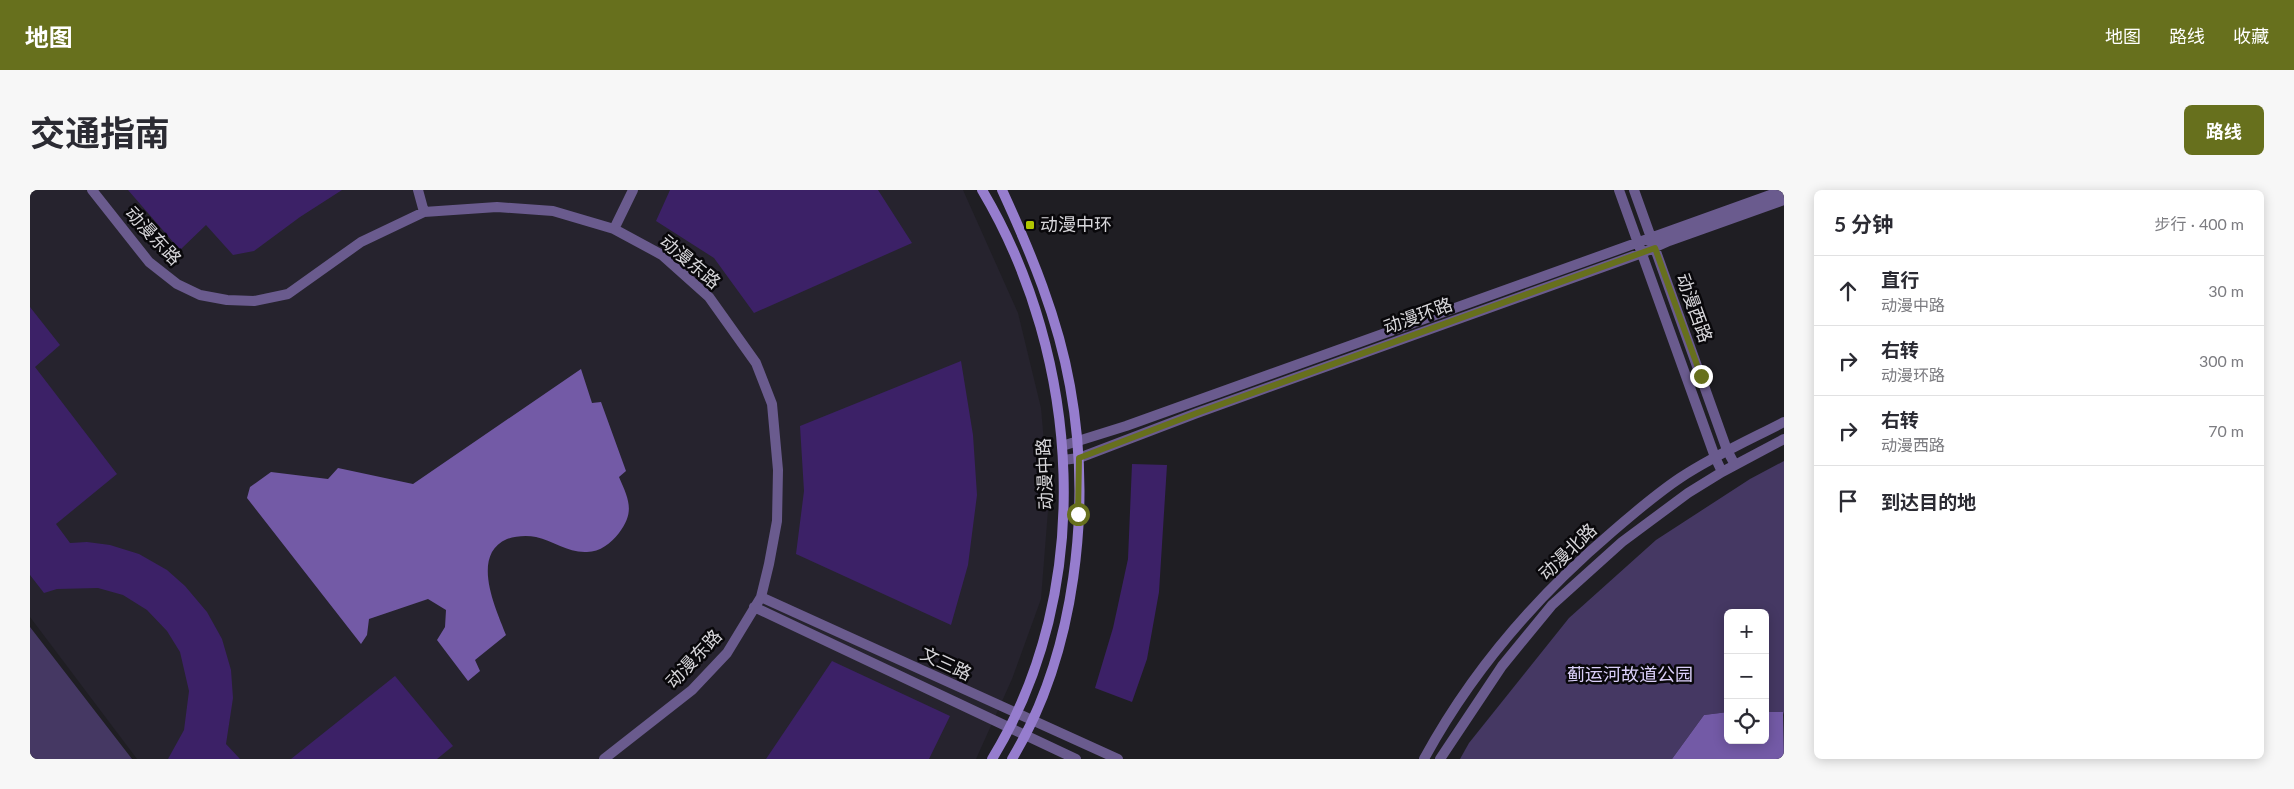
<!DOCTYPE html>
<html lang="zh">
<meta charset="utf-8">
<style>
:root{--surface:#fff;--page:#f7f7f7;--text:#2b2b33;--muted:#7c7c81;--line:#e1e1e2;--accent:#67701d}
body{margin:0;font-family:Lato,"Noto Sans SC",sans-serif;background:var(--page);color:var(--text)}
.controls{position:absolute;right:15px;bottom:15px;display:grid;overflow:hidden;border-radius:8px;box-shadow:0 2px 12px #0003}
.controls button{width:45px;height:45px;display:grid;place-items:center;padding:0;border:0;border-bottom:1px solid var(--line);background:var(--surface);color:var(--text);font:25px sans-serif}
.stop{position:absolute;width:15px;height:15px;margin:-11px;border:4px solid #67701d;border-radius:50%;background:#fff}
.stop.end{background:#67701d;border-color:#fff;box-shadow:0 1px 5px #0008}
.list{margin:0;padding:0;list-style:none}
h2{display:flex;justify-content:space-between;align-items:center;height:65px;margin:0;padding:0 20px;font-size:21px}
h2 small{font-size:16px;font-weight:400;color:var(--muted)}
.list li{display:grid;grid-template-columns:32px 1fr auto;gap:15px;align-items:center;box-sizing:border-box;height:70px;padding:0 20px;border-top:1px solid var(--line)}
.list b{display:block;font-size:19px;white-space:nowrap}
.list p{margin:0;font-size:16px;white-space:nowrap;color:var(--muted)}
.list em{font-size:16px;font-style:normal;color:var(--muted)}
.icon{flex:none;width:28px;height:28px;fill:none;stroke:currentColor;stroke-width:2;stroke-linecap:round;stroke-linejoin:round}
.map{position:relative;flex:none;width:1754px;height:569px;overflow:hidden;border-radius:8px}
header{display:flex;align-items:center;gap:30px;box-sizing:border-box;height:70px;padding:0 25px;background:var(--accent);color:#fff}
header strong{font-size:24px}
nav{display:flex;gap:28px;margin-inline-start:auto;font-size:18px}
.intro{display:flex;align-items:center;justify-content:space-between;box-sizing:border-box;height:120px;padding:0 30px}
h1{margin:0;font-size:35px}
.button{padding:12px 22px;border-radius:8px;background:var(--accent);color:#fff;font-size:18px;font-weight:700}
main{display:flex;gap:30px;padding:0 30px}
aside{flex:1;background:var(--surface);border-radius:8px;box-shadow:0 2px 12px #0003}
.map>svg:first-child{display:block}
</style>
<header>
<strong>地图</strong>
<nav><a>地图</a><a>路线</a><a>收藏</a></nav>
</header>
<div class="intro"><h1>交通指南</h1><a class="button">路线</a></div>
<main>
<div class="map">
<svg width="1754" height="569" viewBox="0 0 1754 569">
<rect width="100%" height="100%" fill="#1f1e23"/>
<!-- built -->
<path fill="#26232e" d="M3,0h930l55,123 23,95 8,90 -8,101 -29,80 -36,80h-839l-107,-142v-424z"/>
<!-- green -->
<path fill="#453863" d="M1754,271v254l-1,-3h-18v-99h-37v99l-24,3 -32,44h-212l9,-16 100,-125 87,-78 94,-61z
M0,437l102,132h-102z"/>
<!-- water -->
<path fill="#735aa6" d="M551,179l11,34 9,-1 25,69 -7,6c10,23 16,35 0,56 -8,10 -19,19 -32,19 -19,1 -33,-11 -51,-15 -9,-2 -21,-1 -29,2 -37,16 -11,70 -1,96l-31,25 5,11 -12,10 -31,-41 8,-13 1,-17 -18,-11 -59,20 -2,16 -6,9 -114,-146 3,-11 21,-15 57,7 10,-11 75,16z
M1698,522v28h37v-28h18l1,47h-112l32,-44z"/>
<!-- building -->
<path fill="#3c2167" d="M98,0h214l-42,27 -46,34 -21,4 -27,-30 -26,25z
M640,0h208l34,53 -158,70 -40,-55 -58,-37z
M0,117l30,38 -25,22 82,107 -61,50 14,19 17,-1 23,3 29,9 28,16 18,16 22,26 15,27 9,31 2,28 -7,46 14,15h-72l16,-29 5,-39 -9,-39 -13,-21 -20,-21 -24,-15 -25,-7 -41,1 -13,4 -14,-18z
M931,171l12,74 4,60 -9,70 -17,60 -155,-71 8,-63 -4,-65z
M1102,274l35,1 -8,127 -12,67 -15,43 -37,-14 18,-60 15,-69z
M802,471l118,55 -21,43h-163z
M365,486l58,70 -16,13h-146z"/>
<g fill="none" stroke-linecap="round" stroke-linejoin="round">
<!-- street -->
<path stroke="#6a5b8e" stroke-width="10" d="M62,0l57,72 28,22 23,11 27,5 27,1 34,-7 73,-52 63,-30 73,-5 56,4 61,18 48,26 47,42 47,66 16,41 6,66 -1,51 -8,43 -8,33 -34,56 -35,37 -88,69
M388,0l6,22
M1589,0l96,267 7,15
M1604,0l93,260 8,15
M584,39l19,-39
M1032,256l64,-20 658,-236
M1033,270l16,-2 118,-45 445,-160 27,-12 115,-41
M731,407l357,162
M724,417l322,152
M1394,569c47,-87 113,-163 188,-227 22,-19 44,-38 68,-54 33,-22 69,-38 104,-56
M1410,569l62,-93 50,-61 70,-63 66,-49 34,-21 62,-33"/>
<!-- secondary -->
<path stroke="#967dce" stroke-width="10" d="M952,0c100,168 114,400 10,569
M972,0c29,63 56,128 68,196 22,120 6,267 -58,373"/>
</g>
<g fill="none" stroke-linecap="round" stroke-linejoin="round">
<!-- route -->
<path stroke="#67701d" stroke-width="6" d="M1048,324l1,-56 118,-45 458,-165 46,128"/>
</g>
<!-- markers -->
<rect fill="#b0c501" stroke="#09080b" stroke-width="2" x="995" y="30" width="10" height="10" rx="2.5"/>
<g text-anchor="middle" stroke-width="5" stroke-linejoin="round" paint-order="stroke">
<!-- poi labels -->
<g font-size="18" fill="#d7d6da" stroke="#09080b" text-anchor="start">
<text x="1010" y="41">动漫中环</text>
</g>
<!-- street labels -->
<g font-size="18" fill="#d7d6da" stroke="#09080b">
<text transform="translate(123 46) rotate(47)" y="6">动漫东路</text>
<text transform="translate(660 72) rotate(40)" y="6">动漫东路</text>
<text transform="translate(1664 118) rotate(70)" y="6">动漫西路</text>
<text transform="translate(1388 126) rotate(-20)" y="6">动漫环路</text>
<text transform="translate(1015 284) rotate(-92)" y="6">动漫中路</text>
<text transform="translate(1538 362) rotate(-44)" y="6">动漫北路</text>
<text transform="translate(664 469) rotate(-47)" y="6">动漫东路</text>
<text transform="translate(916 474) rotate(25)" y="6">文三路</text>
</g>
<!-- park labels -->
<g font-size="18" fill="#dacff9" stroke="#09080b">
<text x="1600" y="491">蓟运河故道公园</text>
</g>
</g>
</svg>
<div class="controls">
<button>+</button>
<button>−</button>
<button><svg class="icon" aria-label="locate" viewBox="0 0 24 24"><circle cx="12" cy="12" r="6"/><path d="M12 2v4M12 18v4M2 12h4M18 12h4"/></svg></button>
</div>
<div class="stop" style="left:1048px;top:324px"></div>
<div class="stop end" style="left:1671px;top:186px"></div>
</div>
<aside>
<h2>5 分钟<small>步行 · 400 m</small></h2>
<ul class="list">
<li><svg class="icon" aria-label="ahead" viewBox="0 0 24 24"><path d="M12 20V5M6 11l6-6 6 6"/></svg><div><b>直行</b><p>动漫中路</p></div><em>30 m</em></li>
<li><svg class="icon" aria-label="right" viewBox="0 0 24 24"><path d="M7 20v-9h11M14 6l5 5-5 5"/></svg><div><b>右转</b><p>动漫环路</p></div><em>300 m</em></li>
<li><svg class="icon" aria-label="right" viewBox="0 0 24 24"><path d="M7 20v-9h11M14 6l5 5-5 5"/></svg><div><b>右转</b><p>动漫西路</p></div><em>70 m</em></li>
<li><svg class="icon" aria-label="arrive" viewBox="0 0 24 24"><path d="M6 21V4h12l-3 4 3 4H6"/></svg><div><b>到达目的地</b></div></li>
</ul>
</aside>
</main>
